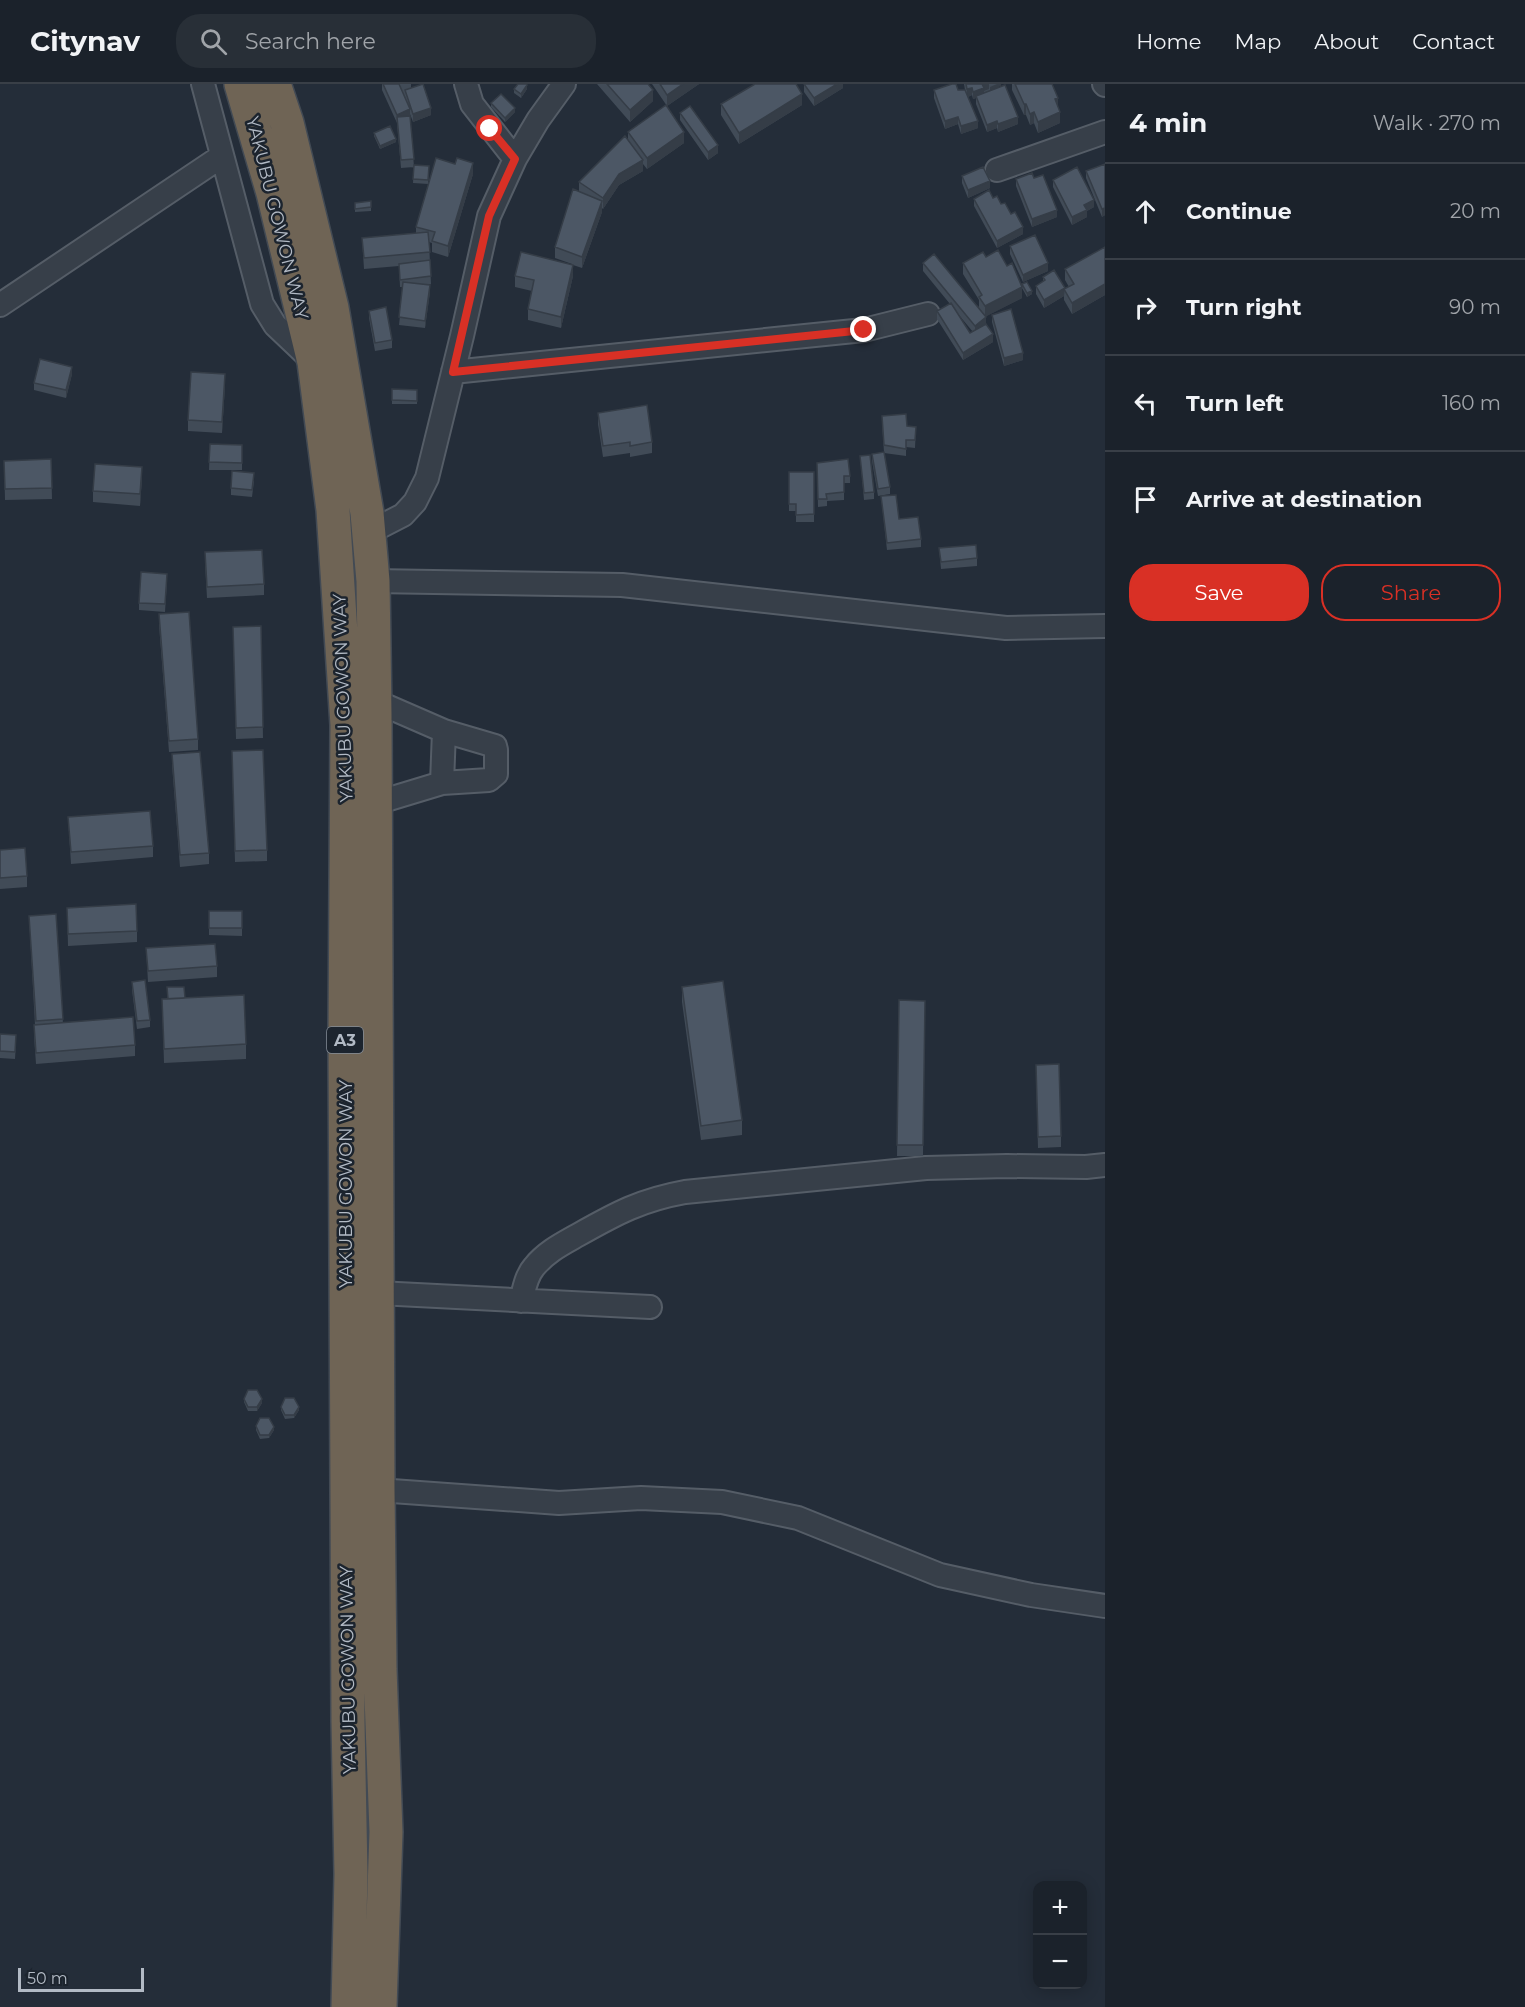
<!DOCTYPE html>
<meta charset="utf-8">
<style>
:root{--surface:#1b222b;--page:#282f37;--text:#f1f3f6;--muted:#a0a4a9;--line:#393f47;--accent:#d93025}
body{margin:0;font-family:Montserrat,sans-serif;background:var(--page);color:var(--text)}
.controls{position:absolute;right:18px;bottom:18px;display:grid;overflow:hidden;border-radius:12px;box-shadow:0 3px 15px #0003}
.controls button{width:54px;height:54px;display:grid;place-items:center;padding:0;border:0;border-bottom:2px solid var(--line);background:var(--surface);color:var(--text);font:30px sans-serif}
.scale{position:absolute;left:18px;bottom:15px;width:126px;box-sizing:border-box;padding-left:6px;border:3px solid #b2bac5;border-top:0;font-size:16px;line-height:21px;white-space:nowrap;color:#b2bac5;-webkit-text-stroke:4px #1c242e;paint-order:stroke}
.stop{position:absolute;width:18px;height:18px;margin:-14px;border:4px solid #d93025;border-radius:50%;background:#fff}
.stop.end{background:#d93025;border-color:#fff;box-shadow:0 2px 6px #0008}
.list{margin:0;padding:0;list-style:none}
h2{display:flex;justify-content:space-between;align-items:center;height:78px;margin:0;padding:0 24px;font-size:26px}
h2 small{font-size:20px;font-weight:400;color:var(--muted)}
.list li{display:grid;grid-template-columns:39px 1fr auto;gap:18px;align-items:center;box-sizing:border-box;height:96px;padding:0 24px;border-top:2px solid var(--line)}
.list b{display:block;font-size:22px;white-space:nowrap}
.list em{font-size:20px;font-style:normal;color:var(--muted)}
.actions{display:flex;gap:12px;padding:18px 24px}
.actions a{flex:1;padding:14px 0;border:2px solid var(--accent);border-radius:24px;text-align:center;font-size:21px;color:var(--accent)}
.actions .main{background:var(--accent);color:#fff}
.icon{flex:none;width:33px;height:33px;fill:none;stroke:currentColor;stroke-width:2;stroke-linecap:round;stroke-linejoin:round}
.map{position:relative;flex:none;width:1105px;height:1923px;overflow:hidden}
header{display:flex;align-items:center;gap:36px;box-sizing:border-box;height:84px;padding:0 30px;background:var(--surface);border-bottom:2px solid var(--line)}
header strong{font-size:28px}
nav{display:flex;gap:33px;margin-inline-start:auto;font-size:21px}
.search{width:420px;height:54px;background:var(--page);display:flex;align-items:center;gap:15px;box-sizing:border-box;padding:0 21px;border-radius:24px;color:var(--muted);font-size:22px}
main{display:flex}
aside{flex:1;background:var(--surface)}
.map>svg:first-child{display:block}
</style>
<header>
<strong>Citynav</strong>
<div class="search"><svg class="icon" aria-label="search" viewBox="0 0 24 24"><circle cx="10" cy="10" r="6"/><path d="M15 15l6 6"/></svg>Search here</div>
<nav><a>Home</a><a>Map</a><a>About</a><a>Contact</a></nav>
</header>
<main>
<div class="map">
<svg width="1105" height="1923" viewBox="0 0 1105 1923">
<rect width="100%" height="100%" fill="#242d39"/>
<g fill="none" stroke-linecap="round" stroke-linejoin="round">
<!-- minor casing -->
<g stroke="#555d67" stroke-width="26">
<path id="minor" d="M203,0l59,220 13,21 39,37
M466,0l6,20 43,55
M1104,0l1,1
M997,86l108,-38
M0,221l222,-149
M453,288l411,-42 64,-16
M370,448l33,-17 12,-13 12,-24 35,-142 27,-120 26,-57 23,-39 26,-36
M373,497l249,4 384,43 99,-2
M375,617l69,30 -2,52 -66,20
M442,699l47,-3 7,-6v-24l-1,-4 -51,-15
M378,1209l272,14
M521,1217c3,-11 5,-25 13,-34 12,-15 28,-23 44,-32 39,-22 63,-35 107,-43l241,-24 81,-2 79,1 19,-2
M378,1406l181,13 82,-5 81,4 76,16 142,57 91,20 74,11"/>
</g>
<!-- highway casing -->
<g stroke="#424a54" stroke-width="36">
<path id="highway" d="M241,0l32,109 41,169 19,148 14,215 -2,309 3,688 3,152 -3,133
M274,0l13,39 45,185 35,205 6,68 2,133 3,776 2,179 6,163 -6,175"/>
</g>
<!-- minor -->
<use href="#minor" stroke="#373f49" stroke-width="22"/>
<!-- highway -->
<use href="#highway" stroke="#6f6455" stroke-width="33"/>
</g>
<!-- wall -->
<path fill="#414b57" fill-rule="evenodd" d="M382,0h29v4l20,27 -18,7 -3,-8 4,53 -13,1 -4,-45 -15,-33z
M597,0h51l5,17 -23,21z
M652,0h47l-32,22z
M804,0h39v4l-29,18 -10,-14z
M964,0h37v2h-2v1l19,37 -20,8 -1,-4 -10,4 -11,-28v-6l-3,1 -1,-4 -4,2 10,31 -17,6 -3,-10 -13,5 -11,-31v-8h31z
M1012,0h40l6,24 2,15 -22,10 -4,-10 -4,2 -4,-10h-2l-12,-25z
M514,5h13l-6,9 -7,-5z
M491,19l24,9 -10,10 -14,-15z
M721,20l81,1 -63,39 -18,-29z
M680,29l38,40 -10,7 -28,-40z
M628,48l56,11 -37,26 -4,-5v7l-24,14 -16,24 -1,-1v4l-20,56 -9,-3v11l-12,52 -33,-8v-11l4,-18 -17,-4v-11l57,-12 -17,-6v-11l24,-55v-10l49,-43z
M374,49l22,9 -16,7 -6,-13z
M1105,80v51l-3,2 -16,-39v-7z
M414,81l15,1 -1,18 -15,-1z
M473,90l-25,83 -16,-5v-9l-3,-1 2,42h-6l5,8 -5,36 -26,-3 4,-38h-3l-1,-21 -35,3 -2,-31 54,-5v-6z
M962,92l28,12 -22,10 -6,-15z
M1034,94l23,39 -25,10 -16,-41v-7z
M1053,96l41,27 -7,4v6l-15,8 -19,-38z
M993,114l8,6 22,30 -26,14 -23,-42v-7z
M371,117v10l-16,1v-9z
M1010,162l38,25 -25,11 -13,-28z
M1105,163v48l-33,19 -8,-14v-4l-20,12 -8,-14v-8l7,-4v-5l22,12 4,-2 -4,-7v-11z
M986,173l36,41 -36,18v8l7,18 -30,18 -26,-41v-8l13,-7 -27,-33v-8l56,44v-7l-16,-26v-11zM958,230l15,18 -3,1z
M1022,200l10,10 -5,3 -5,-9z
M369,227l23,29v8l-17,3 -6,-33z
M992,231l31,45 -19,6 -12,-44z
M72,290l-6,24 -32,-8v-7z
M225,301l-3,48 -34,-2v-11z
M392,305l25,1v14h-25z
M598,329l54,29v11l-22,4v-4l-27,4 -5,-33z
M882,339l34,4 -1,21 -9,-1v9l-22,-3 6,34v7l-12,2 -6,-35v-7l12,-2z
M210,360l32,1v25h-33z
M860,372l14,36v7l-10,1z
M51,375l1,40 -47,1 -1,-39z
M817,379l33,13v7h-6v17l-17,1v5l-9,1z
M789,388h25v50h-18v-11h-7z
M142,394l-2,28 -47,-4v-11z
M254,397l-2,16 -21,-2v-7z
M881,412l18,23 22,20v8l-34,3z
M939,464l38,10v8l-36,3z
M205,479l59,21v11l-57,3z
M167,497l-2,31 -26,-2v-7z
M159,530l39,125v11l-29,2 -10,-127z
M261,542l2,112 -27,1 -3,-112z
M172,670l37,99v11l-29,3 -8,-102z
M232,678l35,88v11l-32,1z
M68,733l85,29v11l-82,7z
M0,766l27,26v11l-27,2z
M67,824l70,23v11l-69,4z
M209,827h33v25l-33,-1z
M56,830l7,109 72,22v11l-99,8 -2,-28v-11h1l-6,-109z
M146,864l71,18v11l-69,5z
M132,898l18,38v7l-13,2 -5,-39z
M682,903l60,133v15l-41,5 -19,-138z
M185,914l61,46v15l-82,4 -2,-64z
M899,916l26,1 -2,155h-26z
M0,950l16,9 -1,16 -15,-1z
M1036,992l25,60v11l-23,1z
M244,1315l18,4 -5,8h-9l-4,-9z
M281,1323l18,3 -5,8 -9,1 -4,-9z
M256,1342l18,4 -5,8 -9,1 -4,-9z"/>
<!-- shaded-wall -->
<path fill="#353d47" d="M683,0h16l-32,22v-11z
M837,0h6v4l-29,18v-8z
M982,0h7v5l-5,2v5l-11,3v-7z
M997,0h4v2h-2v5l-9,3v-7z
M527,1v4l-6,9v-4z
M972,4v7l-5,2v-8z
M653,6v11l-23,21v-12z
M802,10v11l-63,39v-11z
M1058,14v11l-3,-10z
M1024,20h2v11h-2z
M431,24v7l-18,7v-8z
M515,24v4l-10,10v-4z
M410,25v8h-13v6v-8z
M1034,28v11l-4,2v-11z
M1060,28v11l-22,10v-11z
M958,33v7l-13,5v-8z
M1018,33v7l-20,8v-8z
M978,37v7l-17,6v-8z
M997,37v7l-10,4v-7z
M684,48v11l-37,26v-11z
M396,55v3l-16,7v-3z
M718,61v8l-10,7v-8z
M643,76v11l-24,14 -16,24v-11l16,-24z
M473,79v11l-25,83v-11z
M990,97v7l-22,10v-8z
M1094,116v7l-7,4v6l-15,8v-8l12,-12z
M602,117v11l-20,56v-11z
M1105,124v7l-3,2v-8z
M1057,126v7l-25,10v-8z
M1023,143v7l-26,14v-7z
M1048,179v8l-25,11v-7z
M573,181v11l-12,52v-11z
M1105,200v11l-33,19v-11z
M430,201v7l-5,36v-7z
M1022,203v11l-37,19v-11z
M1065,204l-1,8 -20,12v-8z
M1032,207v3l-5,3v-4z
M986,233v7l-11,10v-8z
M993,250v8l-30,18v-7z
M1023,269v7l-19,6v-8z
M72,283v7l-6,24v-8z
M225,290v11l-3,48v-11z
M142,383v11l-2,28v-12z
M262,1315v4l-5,8v-4z
M299,1323v3l-5,8v-3z
M274,1343v3l-5,8v-3z"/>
<!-- building -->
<path fill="#4c5765" stroke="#353d47" stroke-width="1.5" d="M383,0h16l11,25 -13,6z
M423,0l8,24 -18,6 -8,-24z
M518,0h8l1,1 -6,9 -7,-5z
M607,0h41l5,6 -23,20z
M660,0h23l-16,11z
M755,0h41l6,10 -63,39 -18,-29z
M804,0h33l-23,14z
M952,0h4l2,6h7l13,31 -17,5 -3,-9 -13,4 -11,-31z
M966,0h17h-1l2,4 -11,4 -1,-4 -5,1z
M1015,0h37l6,14 -3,1 5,13 -22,10 -4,-10 -4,2 -4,-10h-2z
M1005,1l13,32 -20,7 -1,-3 -10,4 -11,-29z
M501,10l14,14 -10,10 -14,-15z
M666,21l18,27 -37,26 -19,-26z
M690,22l28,39 -10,7 -28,-39z
M410,32l4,43 -13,1 -4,-43z
M390,42l6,13 -16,7 -6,-13z
M625,52l18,24 -24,14 -16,24 -24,-16z
M436,74l19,6 2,-6 16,5 -25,83 -16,-5 3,-9 -19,-5z
M1105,80v44l-3,1 -16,-38z
M414,81l15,1 -1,14 -15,-1z
M983,83l7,14 -22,9 -6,-14z
M1077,83l17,33 -10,5 3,5 -15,7 -19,-37z
M1032,89l2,5 9,-3 14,35 -25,9 -16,-40z
M573,105l29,12 -20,56 -27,-10z
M989,106l4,8 4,-2 4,8 4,-1 6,11 4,-2 8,15 -26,14 -23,-42z
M371,117v6l-16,2v-6z
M428,148l2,20 -66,6 -2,-20z
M1035,151l13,28 -25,12 -13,-29z
M1105,163v37l-33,19 -8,-14 10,-5 -9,-15z
M998,166l9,16 5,-3 10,24 -37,19 -6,-9 3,-2 -19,-32 20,-11 3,5z
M521,168l52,13 -12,52 -33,-8 6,-29 -19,-4z
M934,170l52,63 -11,9 -52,-63z
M430,176l1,16 -31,4 -1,-16z
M1054,186l11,18 -21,12 -8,-14 9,-6 -2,-3z
M403,198l27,3 -5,36 -26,-4z
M1027,198l5,9 -5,2 -5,-9z
M951,219l19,30 16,-9 7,10 -30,19 -26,-42z
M386,223l6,33 -17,3 -6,-32z
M1011,225l12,44 -19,5 -12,-43z
M40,275l32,8 -6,23 -32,-7z
M191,288l34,2 -3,48 -34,-2z
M392,305l25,1v11l-25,-1z
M647,321l5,37 -22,4v-4l-27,4 -5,-33z
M906,330l1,12 9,1 -1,13h-9v9l-22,-4 -2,-29z
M210,360l32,1v18l-33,-1z
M884,368l6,35 -12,2 -6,-35z
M870,371l4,37 -10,1 -4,-37z
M51,375l1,29 -47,1 -1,-28z
M848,375l2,17h-6v16l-18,2 1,5h-9l-1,-36z
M95,380l47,3 -2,27 -47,-3z
M232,387l22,2 -2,17 -21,-2z
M789,388h25v42l-18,1v-11h-7z
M896,411l3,24 19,-2 3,22 -34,4 -6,-47z
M976,461l1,13 -36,4 -2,-14z
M262,466l2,34 -57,3 -2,-35z
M141,488l26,2 -2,30 -26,-1z
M189,528l9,127 -29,2 -10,-127z
M261,542l2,101 -27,1 -3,-101z
M263,666l4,100 -32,1 -3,-100z
M200,668l9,101 -29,2 -8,-101z
M150,727l3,35 -82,6 -3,-35z
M25,764l2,28 -27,2v-28z
M136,820l1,27 -69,3 -1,-26z
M209,827h33v17h-33z
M56,830l7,105 -27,2 -7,-105z
M215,860l2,22 -69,5 -2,-23z
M145,896l5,40 -13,1 -5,-39z
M723,897l19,139 -41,6 -19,-139z
M167,903h17l1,11 -17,1z
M244,911l2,49 -82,5 -2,-50z
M899,916l26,1 -2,144h-26z
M133,933l2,28 -99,8 -2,-28z
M0,950l16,1 -1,17 -15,-1z
M1059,980l2,72 -23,1 -2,-72z
M248,1306h9l5,9 -5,8h-9l-4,-8z
M285,1314h9l5,9 -5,8h-9l-4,-8z
M260,1334h9l5,9 -5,8h-9l-4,-9z"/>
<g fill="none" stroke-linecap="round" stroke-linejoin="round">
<!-- route -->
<path stroke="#d93025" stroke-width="8" d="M490,45l25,30 -26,57 -36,156 411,-42"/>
</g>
<g text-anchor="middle" stroke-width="5" stroke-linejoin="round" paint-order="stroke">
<!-- shield labels -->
<rect fill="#1c242e" stroke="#858d98" stroke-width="1.5" x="327" y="943" width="36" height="26" rx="4.5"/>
<g font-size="16" font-weight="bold" fill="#b2bac5">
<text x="345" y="962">A3</text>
</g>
<!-- street labels -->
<g font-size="18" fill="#b2bac5" stroke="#1c242e">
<text transform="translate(277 134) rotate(76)" y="6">YAKUBU GOWON WAY</text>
<text transform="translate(343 614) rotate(-92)" y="6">YAKUBU GOWON WAY</text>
<text transform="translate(346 1100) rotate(-90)" y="6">YAKUBU GOWON WAY</text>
<text transform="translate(348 1586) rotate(-91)" y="6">YAKUBU GOWON WAY</text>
</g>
</g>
</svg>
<div class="controls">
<button>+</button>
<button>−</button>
</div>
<div class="scale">50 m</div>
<div class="stop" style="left:490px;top:45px"></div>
<div class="stop end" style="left:864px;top:246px"></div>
</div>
<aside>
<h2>4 min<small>Walk · 270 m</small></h2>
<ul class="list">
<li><svg class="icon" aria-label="ahead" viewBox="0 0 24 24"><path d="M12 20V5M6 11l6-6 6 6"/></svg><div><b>Continue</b></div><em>20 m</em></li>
<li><svg class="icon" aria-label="right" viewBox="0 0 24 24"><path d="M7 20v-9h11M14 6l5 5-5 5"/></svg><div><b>Turn right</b></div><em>90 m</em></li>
<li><svg class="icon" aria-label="left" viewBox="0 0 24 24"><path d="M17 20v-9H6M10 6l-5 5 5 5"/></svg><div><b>Turn left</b></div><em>160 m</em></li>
<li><svg class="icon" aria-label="arrive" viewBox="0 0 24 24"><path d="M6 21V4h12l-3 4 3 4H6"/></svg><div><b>Arrive at destination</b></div></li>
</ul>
<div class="actions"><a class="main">Save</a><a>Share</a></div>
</aside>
</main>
